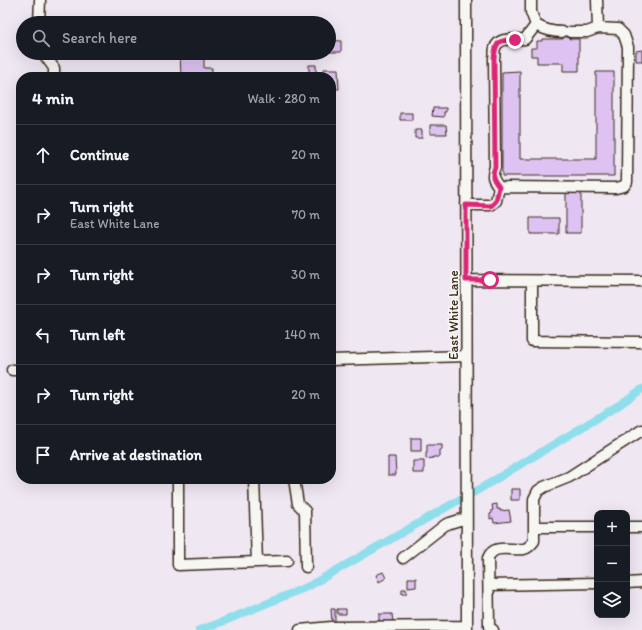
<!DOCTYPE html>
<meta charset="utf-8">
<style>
:root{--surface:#171b24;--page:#20242c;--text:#f1f3f6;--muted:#9ea1a6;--line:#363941}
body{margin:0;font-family:Itim,sans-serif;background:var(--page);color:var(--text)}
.controls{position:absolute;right:12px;bottom:12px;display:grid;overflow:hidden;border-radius:8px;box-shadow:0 4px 16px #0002}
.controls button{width:36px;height:36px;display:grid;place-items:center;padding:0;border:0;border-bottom:1px solid var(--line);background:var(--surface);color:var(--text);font:20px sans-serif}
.stop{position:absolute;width:12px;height:12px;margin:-9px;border:3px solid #db2777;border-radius:50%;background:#fff}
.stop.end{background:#db2777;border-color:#fff;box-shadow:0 1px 4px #0008}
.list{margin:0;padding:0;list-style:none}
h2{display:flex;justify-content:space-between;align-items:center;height:52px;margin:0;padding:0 16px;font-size:17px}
h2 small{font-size:13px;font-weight:400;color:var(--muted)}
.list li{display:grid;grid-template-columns:26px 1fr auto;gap:12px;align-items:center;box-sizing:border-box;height:60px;padding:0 16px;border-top:1px solid var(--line)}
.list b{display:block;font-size:15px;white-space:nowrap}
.list p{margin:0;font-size:13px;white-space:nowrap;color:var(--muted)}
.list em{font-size:13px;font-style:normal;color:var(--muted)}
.icon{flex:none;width:22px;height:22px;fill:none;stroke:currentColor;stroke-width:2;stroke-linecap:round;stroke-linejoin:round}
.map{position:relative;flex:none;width:642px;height:630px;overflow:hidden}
.search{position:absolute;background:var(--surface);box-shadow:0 4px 16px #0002;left:16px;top:16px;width:320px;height:44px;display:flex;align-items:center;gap:10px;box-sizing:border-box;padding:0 14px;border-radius:22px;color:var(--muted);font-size:15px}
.panel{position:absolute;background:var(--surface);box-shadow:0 4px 16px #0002;left:16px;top:72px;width:320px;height:412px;border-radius:16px}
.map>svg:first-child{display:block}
</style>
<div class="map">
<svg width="642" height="630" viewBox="0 0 642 630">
<rect width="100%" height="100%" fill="#efe7f2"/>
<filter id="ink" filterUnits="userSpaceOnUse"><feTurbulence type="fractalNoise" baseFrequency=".025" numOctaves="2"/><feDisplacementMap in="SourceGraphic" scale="8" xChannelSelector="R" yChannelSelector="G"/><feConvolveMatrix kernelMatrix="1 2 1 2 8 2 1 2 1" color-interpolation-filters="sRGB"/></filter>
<g filter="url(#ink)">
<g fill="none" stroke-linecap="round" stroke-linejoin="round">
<!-- canal -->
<path stroke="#8fdeec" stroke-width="8" d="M473,493l146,-88 23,-16
M199,630l18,-6 92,-38 150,-86"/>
</g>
<!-- building -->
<path fill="#dec3f2" stroke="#3b2a1e" d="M562,29h8v10h9v32h-16v-8h-26v-7h-6v-8h6v-7h5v-2h21z
M330,40l11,1v11h-11z
M642,50v11h-6v-10z
M180,53h32v4h-8v11h8v9h-31z
M309,65h7v11h5v1h-12z
M324,69h14l1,20h-8v-12h-7z
M520,71v88h76v-87h18v104h-112v-104z
M433,108h13v4h-2v5l-12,-1z
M400,113h12v7h-12z
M430,125h16l1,9h-17z
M415,130h7v8h-7z
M566,193h15v40h-15z
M530,218h29v16h-29z
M411,438h10v13h-10z
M427,445h15v5h-2v7h-7v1l-7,1v-6h1z
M388,457h7l1,18h-8z
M413,461h11v12h-11z
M511,489h9v11h-9z
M497,504v5h3v2l9,-1 2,11 -17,2 -1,-5 -3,1v-5l2,-1v-3h1l-1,-5z
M383,572l3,6 -7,4 -3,-7z
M408,578h8v9l-8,1z
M402,589h4v5h-4z
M331,609h4v14h-3z
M337,609h9v5h-9z
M379,614h13l1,8h-14z"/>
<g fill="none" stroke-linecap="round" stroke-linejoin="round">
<!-- minor casing -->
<g stroke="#3b2a1e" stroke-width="13">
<path id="minor" d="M466,0l1,630
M531,0v12l5,13c9,5 16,7 26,7
M597,0l1,28
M39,23l1,-23
M536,25l-11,14c-10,1 -26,-3 -30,9 -1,3 0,7 -1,10l1,109c-4,10 -2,12 4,20l117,1 8,-2 3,-4 1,-135 -4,-12 -6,-6 -20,-1 -11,4h-17
M43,53l11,15v9
M466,205h25l5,-4 3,-14
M466,280l176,1
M532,281v60l110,1
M331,360l135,-4
M12,370h9
M178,479v86l79,-3 -3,-83
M294,479l4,25 7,7 1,56
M534,527h63
M627,527h15
M403,558l42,-33 5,-2 16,-5
M257,562l30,-1
M627,583l15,-1
M489,585l108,-2
M300,630l31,-3 136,-1
M493,630l-4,-3 -1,-69c6,-15 23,-7 36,-9 4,-1 7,-4 10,-8v-42l4,-8 6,-4 25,-10 73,-47"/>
</g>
<!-- minor -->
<use href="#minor" stroke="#f6f6f2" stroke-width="10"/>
</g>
</g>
<g fill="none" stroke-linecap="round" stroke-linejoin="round" filter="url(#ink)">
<!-- route -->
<path stroke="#db2777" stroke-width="5" d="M490,280h-24v-75l25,1 5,-5 3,-14c-6,-8 -8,-10 -4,-20l-1,-109c2,-17 4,-18 21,-18"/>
</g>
<g text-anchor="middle" stroke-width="3.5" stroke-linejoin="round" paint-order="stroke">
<!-- street labels -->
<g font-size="13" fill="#3b2a1e" stroke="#f6f6f2">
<text transform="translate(453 315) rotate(-90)" y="5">East White Lane</text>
</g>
</g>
</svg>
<div class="controls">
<button>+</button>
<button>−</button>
<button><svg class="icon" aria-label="layers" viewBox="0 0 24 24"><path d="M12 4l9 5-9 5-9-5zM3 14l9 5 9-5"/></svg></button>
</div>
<div class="stop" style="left:490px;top:280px"></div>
<div class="stop end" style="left:515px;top:40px"></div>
<div class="search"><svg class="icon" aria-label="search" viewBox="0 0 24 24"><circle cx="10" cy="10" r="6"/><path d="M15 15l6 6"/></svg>Search here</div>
<section class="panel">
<h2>4 min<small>Walk · 280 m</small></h2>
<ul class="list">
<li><svg class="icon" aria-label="ahead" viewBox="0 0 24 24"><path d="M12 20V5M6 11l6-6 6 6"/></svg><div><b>Continue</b></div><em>20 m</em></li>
<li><svg class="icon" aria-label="right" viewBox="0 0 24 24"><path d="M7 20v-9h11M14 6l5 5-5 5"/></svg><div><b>Turn right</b><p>East White Lane</p></div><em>70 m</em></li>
<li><svg class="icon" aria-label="right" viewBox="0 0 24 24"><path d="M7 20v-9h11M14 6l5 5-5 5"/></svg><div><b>Turn right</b></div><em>30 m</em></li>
<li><svg class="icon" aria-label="left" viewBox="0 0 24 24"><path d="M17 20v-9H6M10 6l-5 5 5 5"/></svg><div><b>Turn left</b></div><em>140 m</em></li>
<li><svg class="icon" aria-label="right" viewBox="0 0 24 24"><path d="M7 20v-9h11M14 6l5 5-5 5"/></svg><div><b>Turn right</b></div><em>20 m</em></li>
<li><svg class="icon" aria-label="arrive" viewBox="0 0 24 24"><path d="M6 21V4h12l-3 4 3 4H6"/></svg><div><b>Arrive at destination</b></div></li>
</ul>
</section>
</div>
